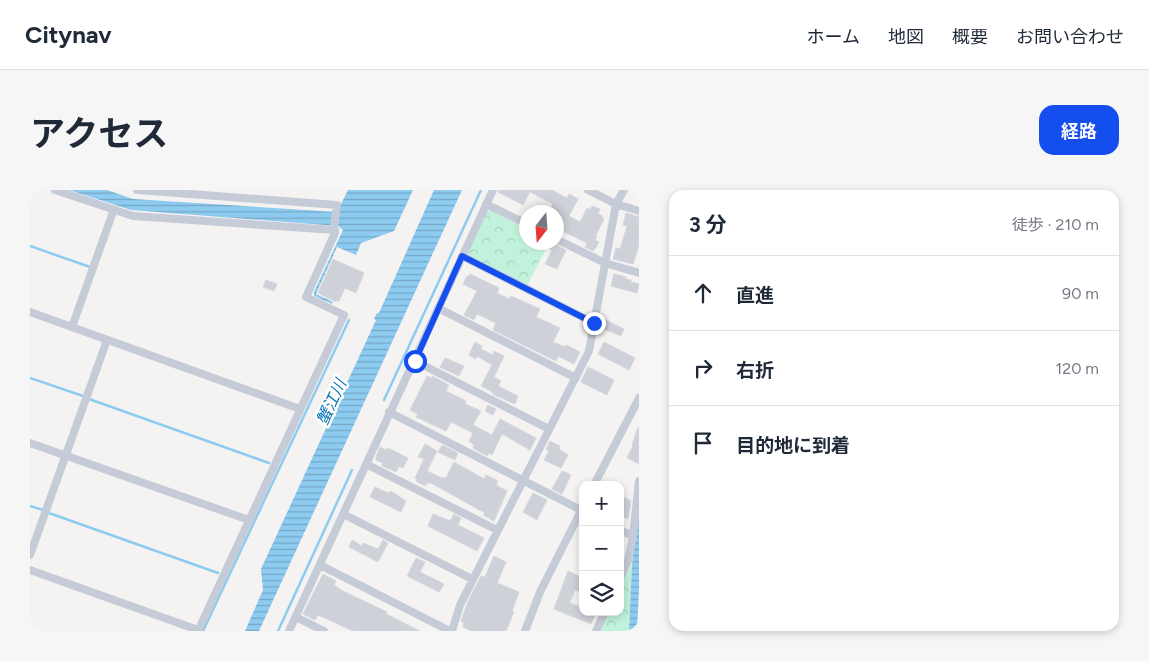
<!DOCTYPE html>
<html lang="ja">
<meta charset="utf-8">
<style>
:root{--surface:#fff;--page:#f6f6f7;--text:#1f2937;--muted:#747a83;--line:#e0e1e3;--accent:#144eee}
body{margin:0;font-family:Figtree,"Noto Sans JP",sans-serif;background:var(--page);color:var(--text)}
.controls{position:absolute;right:15px;bottom:15px;display:grid;overflow:hidden;border-radius:10px;box-shadow:0 2px 8px #0003}
.controls button{width:45px;height:45px;display:grid;place-items:center;padding:0;border:0;border-bottom:1px solid var(--line);background:var(--surface);color:var(--text);font:25px sans-serif}
.compass{position:absolute;left:489px;top:15px;width:45px;height:45px;border-radius:50%;background:var(--surface);box-shadow:0 2px 8px #0003;rotate:197deg}
.stop{position:absolute;width:15px;height:15px;margin:-11px;border:4px solid #144eee;border-radius:50%;background:#fff}
.stop.end{background:#144eee;border-color:#fff;box-shadow:0 1px 5px #0008}
.list{margin:0;padding:0;list-style:none}
h2{display:flex;justify-content:space-between;align-items:center;height:65px;margin:0;padding:0 20px;font-size:21px}
h2 small{font-size:16px;font-weight:400;color:var(--muted)}
.list li{display:grid;grid-template-columns:32px 1fr auto;gap:15px;align-items:center;box-sizing:border-box;height:75px;padding:0 20px;border-top:1px solid var(--line)}
.list b{display:block;font-size:19px;white-space:nowrap}
.list em{font-size:16px;font-style:normal;color:var(--muted)}
.icon{flex:none;width:28px;height:28px;fill:none;stroke:currentColor;stroke-width:2;stroke-linecap:round;stroke-linejoin:round}
.map{position:relative;flex:none;width:609px;height:441px;overflow:hidden;border-radius:15px}
header{display:flex;align-items:center;gap:30px;box-sizing:border-box;height:70px;padding:0 25px;background:var(--surface);border-bottom:1px solid var(--line)}
header strong{font-size:24px}
nav{display:flex;gap:28px;margin-inline-start:auto;font-size:18px}
.intro{display:flex;align-items:center;justify-content:space-between;box-sizing:border-box;height:120px;padding:0 30px}
h1{margin:0;font-size:35px}
.button{padding:12px 22px;border-radius:15px;background:var(--accent);color:#fff;font-size:18px;font-weight:700}
main{display:flex;gap:30px;padding:0 30px}
aside{flex:1;background:var(--surface);border-radius:15px;box-shadow:0 2px 8px #0003}
.map>svg:first-child{display:block}
</style>
<header>
<strong>Citynav</strong>
<nav><a>ホーム</a><a>地図</a><a>概要</a><a>お問い合わせ</a></nav>
</header>
<div class="intro"><h1>アクセス</h1><a class="button">経路</a></div>
<main>
<div class="map">
<svg width="609" height="441" viewBox="0 0 609 441">
<defs>
<pattern id="forest-crowns" width="20" height="18" patternUnits="userSpaceOnUse" patternTransform="scale(1.25)"><rect width="20" height="18" fill="#c1f2dc"/><path d="M2 6a3 3 0 1 1 6 0M12 15a3 3 0 1 1 6 0" fill="none" stroke="#a7d1bf"/></pattern>
<pattern id="water-rules" width="6" height="5" patternUnits="userSpaceOnUse" patternTransform="scale(1.25)"><rect width="6" height="5" fill="#8dcbf0"/><path d="M0 2.5h6" fill="none" stroke="#75a7c6"/></pattern>
</defs>
<rect width="100%" height="100%" fill="#f5f3f2"/>
<!-- forest -->
<path fill="url(#forest-crowns)" d="M460,20l36,19 1,13 22,1 -22,43 -58,-29 -1,-5 19,-40z
M602,374l-3,67h-30l8,-19h13v-27z"/>
<!-- water -->
<path fill="url(#water-rules)" d="M39,0h38l26,9 204,13 11,-22h65l-19,41 -33,12 -5,12 -19,-8 -21,47 17,8 -1,2 -18,-8v-4l29,-62 -5,-4 -207,-16z
M404,0h28l-203,441h-14l18,-41 -2,-21 115,-249 -2,-1 3,-6h2z
M609,319v80l-2,40 -1,2h-7l3,-67z"/>
<g fill="none" stroke-linecap="round" stroke-linejoin="round">
<!-- stream -->
<path stroke="#8dcbf0" stroke-width="2.5" d="M0,56l60,21
M0,188l53,18
M59,209l180,64
M354,210l97,-210
M0,316l13,4
M19,323l169,60
M173,441l146,-311
M248,441l74,-161"/>
</g>
<!-- building -->
<path fill="#ced1d8" stroke="#d6d7de" d="M469,0h53l15,8 2,-4 9,5 -9,17 11,6 7,-14 3,2 2,-4 8,3 -2,5 5,2 -1,2 2,1 -8,16 1,1 -2,4 4,2 -4,7h-1l-1,2 -8,-4 2,-4 -25,-12 -2,4 -4,-1v-22h-7l4,-8 -23,-12 -7,13 -25,-13z
M596,23l13,4v28l-6,19 -20,-5 3,-11 4,1 7,-23 -4,-1z
M521,52l15,8 -9,19 -12,-5 7,-14 -4,-2z
M303,69l31,14 -8,20 -11,-5 -6,13 -3,-1v2l-18,-9z
M440,84l29,14 -2,5 12,6 2,-3 29,13 -4,8 24,11 -7,14 12,5 1,-2 14,7 -6,12 -16,-8 -2,5 -63,-31 3,-7 -19,-9 -3,6 -10,-5 13,-24 -14,-7 4,-8 1,1z
M584,84l12,3v2l5,1v2l8,2 -2,9 -26,-7z
M236,90l11,4 -3,7 -11,-4z
M572,128l22,11 -3,7 -22,-9z
M445,152l7,4 -1,3 12,6 1,-4 10,5 -10,21 7,4 -3,5 20,10 -3,8 -21,-9 -3,-4 -10,-5 11,-21 -15,-9 -1,3 -7,-4z
M574,152l31,16 -6,12 -31,-16z
M415,168l19,8 -5,10 -19,-9z
M558,177l26,13 -7,15 -26,-13z
M397,186l5,2v-2l17,9 -3,6 20,10 -1,3 16,7 -8,14 19,10 8,-16 36,19 -6,12 -28,-16 -10,21 -3,-2 -2,3 -14,-8 1,-3 -5,-4 4,-8 -22,-11 -5,9 -30,-14 2,-3 -8,-4z
M458,215l8,4 -3,6 -8,-4z
M608,237h1v37l-12,-6 6,-12 -1,-1z
M520,251l10,5 -1,3 9,6 -7,13 -17,-8 5,-9 -3,-2z
M395,254l12,7 -10,20 15,7 1,-1 3,1 8,-16 30,17 2,-4 12,6 -2,4 11,6 -13,30 -11,-6 2,-2 -56,-31v2l-3,-1 -1,3 -9,-5 1,-2 -2,-1 9,-19 -6,-2z
M412,255l16,8 -3,7 -17,-8z
M350,257l6,3 1,-2 3,1 18,9 -5,10 -4,-2 -3,6 -14,-6 1,-3 -7,-3v-3z
M532,281l9,4 -9,19 -10,-5z
M345,297l13,6 3,-2 15,10 -5,11 -31,-15z
M503,303l14,7 -10,20 -14,-8z
M590,305l11,6 -3,18 -8,-4z
M403,324l17,7 4,-7 7,4 -3,7 26,13 -7,13 -49,-25z
M322,350l10,6 1,-3 15,6 5,-9 5,3 -10,19 -29,-15z
M464,366l12,6 -9,21 22,9 -7,19 2,1 -8,19h-34l-9,-4 1,-4 -3,-2 7,-20 13,-25 4,1z
M386,368l9,4 -5,10 24,12 -5,8 -32,-16z
M538,381l15,7v15l-8,-3 -5,13 13,5v4h13l-5,12 -37,-15z
M293,384l13,7 -2,4 7,5 46,22 -1,2 34,17h-67l-35,-16 -3,5 -12,-6z"/>
<g fill="none" stroke-linecap="round" stroke-linejoin="round">
<!-- minor -->
<path stroke="#c6ccd7" stroke-width="8" d="M25,0l78,26 202,14
M107,0l200,15 -3,22 1,6 -29,64 38,18 -146,316
M558,0l28,14 23,7
M456,14l41,20
M526,49l49,24 34,10
M432,66l132,67
M408,118l138,70
M0,122l270,97
M42,137l42,-118
M385,171l134,68
M359,222l194,99
M0,253l219,77
M336,274l131,66
M564,295l45,-87
M313,324l129,65
M590,340l13,6 -5,25 -8,17
M603,346l6,-55
M0,365l77,-215
M290,375l130,66
M0,380l168,60
M266,427l28,14
M259,441l204,-441
M422,441l8,-26 129,-254 27,-147 8,-14
M495,441l15,-39 43,-85
M566,441l9,-19"/>
</g>
<g fill="none" stroke-linecap="round" stroke-linejoin="round">
<!-- route -->
<path stroke="#144eee" stroke-width="6" d="M385,171l47,-105 132,67"/>
</g>
<g text-anchor="middle" stroke-width="5" stroke-linejoin="round" paint-order="stroke">
<!-- water labels -->
<g font-size="16" font-style="italic" fill="#0674b7" stroke="#fff">
<text transform="translate(301 212) rotate(-65)" y="6">蟹江川</text>
</g>
</g>
</svg>
<div class="controls">
<button>+</button>
<button>−</button>
<button><svg class="icon" aria-label="layers" viewBox="0 0 24 24"><path d="M12 4l9 5-9 5-9-5zM3 14l9 5 9-5"/></svg></button>
</div>
<svg class="compass" viewBox="-18 -18 36 36"><path d="M0-13l5 13h-10z" fill="#e53935"/><path d="M0 13l5-13h-10z" fill="#747a83"/></svg>
<div class="stop" style="left:385px;top:171px"></div>
<div class="stop end" style="left:564px;top:133px"></div>
</div>
<aside>
<h2>3 分<small>徒歩 · 210 m</small></h2>
<ul class="list">
<li><svg class="icon" aria-label="ahead" viewBox="0 0 24 24"><path d="M12 20V5M6 11l6-6 6 6"/></svg><div><b>直進</b></div><em>90 m</em></li>
<li><svg class="icon" aria-label="right" viewBox="0 0 24 24"><path d="M7 20v-9h11M14 6l5 5-5 5"/></svg><div><b>右折</b></div><em>120 m</em></li>
<li><svg class="icon" aria-label="arrive" viewBox="0 0 24 24"><path d="M6 21V4h12l-3 4 3 4H6"/></svg><div><b>目的地に到着</b></div></li>
</ul>
</aside>
</main>
